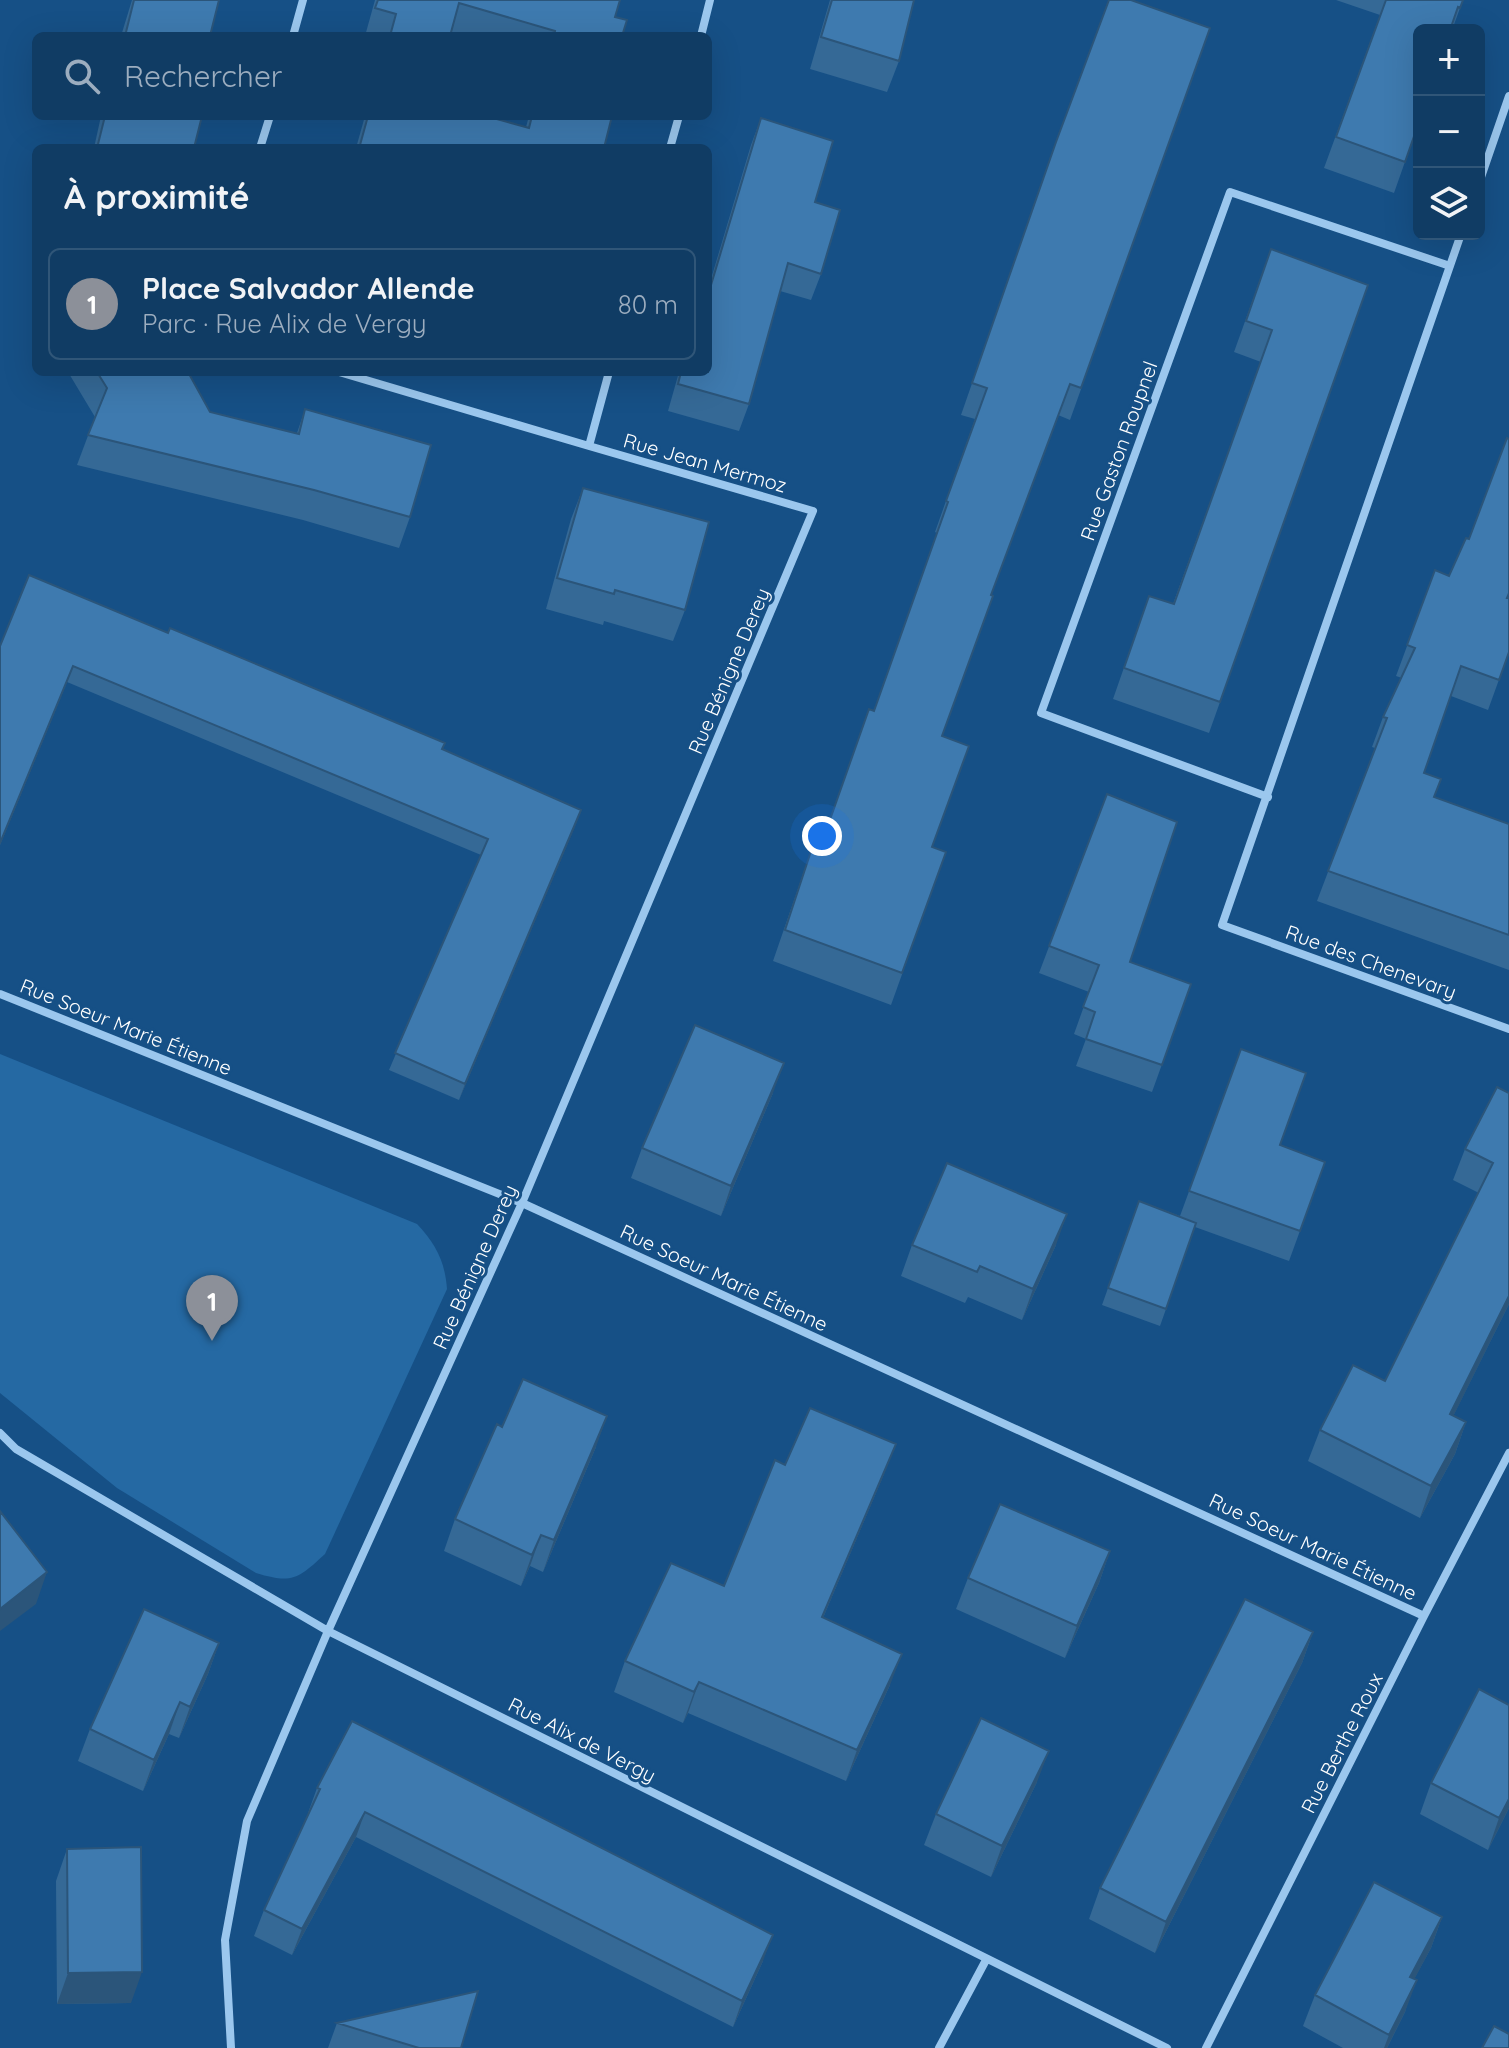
<!DOCTYPE html>
<html lang="fr">
<meta charset="utf-8">
<style>
:root{--surface:#103c64;--page:#1e476d;--text:#f1f3f6;--muted:#9cadbf;--line:#305678;--accent:#8c9099}
body{margin:0;font-family:Quicksand,sans-serif;background:var(--page);color:var(--text)}
.controls{position:absolute;right:24px;top:24px;display:grid;overflow:hidden;border-radius:12px;box-shadow:0 8px 32px #0002}
.controls button{width:72px;height:72px;display:grid;place-items:center;padding:0;border:0;border-bottom:2px solid var(--line);background:var(--surface);color:var(--text);font:40px sans-serif}
.you{position:absolute;left:822px;top:836px;width:28px;height:28px;margin:-20px;border:6px solid #fff;border-radius:50%;background:#1a73e8;box-shadow:0 0 0 12px #1a73e833}
.badge{display:grid;place-items:center;width:52px;height:52px;border-radius:50%;background:var(--accent);color:#fff;font-size:26px;font-weight:700}
.pin{position:absolute;translate:-50% -66px;filter:drop-shadow(0 2px 4px #0008)}
.pin::after{content:'';position:absolute;top:42px;width:28px;height:24px;background:inherit;clip-path:polygon(0 0,100% 0,50% 100%)}
.list{margin:0;padding:0;list-style:none}
h2{display:flex;justify-content:space-between;align-items:center;height:104px;margin:0;padding:0 32px;font-size:34px}
h2 small{font-size:26px;font-weight:400;color:var(--muted)}
.list li{display:grid;grid-template-columns:52px 1fr auto;gap:24px;align-items:center;box-sizing:border-box;height:112px;margin:0 16px 16px;padding:0 16px;border:2px solid var(--line);border-radius:12px}
.list b{display:block;font-size:30px;white-space:nowrap}
.list p{margin:0;font-size:26px;white-space:nowrap;color:var(--muted)}
.list em{font-size:26px;font-style:normal;color:var(--muted)}
.icon{flex:none;width:44px;height:44px;fill:none;stroke:currentColor;stroke-width:2;stroke-linecap:round;stroke-linejoin:round}
.map{position:relative;flex:none;width:1509px;height:2048px;overflow:hidden}
.search{position:absolute;background:var(--surface);box-shadow:0 8px 32px #0002;left:32px;top:32px;width:680px;height:88px;display:flex;align-items:center;gap:20px;box-sizing:border-box;padding:0 28px;border-radius:12px;color:var(--muted);font-size:30px}
.panel{position:absolute;background:var(--surface);box-shadow:0 8px 32px #0002;left:32px;top:144px;width:680px;height:232px;border-radius:12px}
.map>svg:first-child{display:block}
</style>
<div class="map">
<svg width="1509" height="2048" viewBox="0 0 1509 2048">
<rect width="100%" height="100%" fill="#165086"/>
<!-- green -->
<path fill="#2569a3" d="M0,1054l417,170c19,20 28,38 30,65l-122,265c-27,25 -33,30 -69,19l-139,-85 -117,-95z"/>
<g fill="none" stroke-linecap="round" stroke-linejoin="round">
<!-- minor -->
<path stroke="#9bc7ee" stroke-width="8" d="M293,36l10,-36
M701,36l9,-36
M260,148l10,-32
M670,148l9,-32
M1479,183l30,-87
M1461,234l-239,691 287,104
M339,372l250,74
M1268,797l-227,-84 189,-521 220,74
M0,994l522,209 902,413
M0,1433l16,16 312,182 839,417
M231,2048l-6,-108 22,-119 81,-190 194,-428 291,-692 -224,-65 20,-74
M939,2048l47,-88
M1206,2048l218,-432 85,-163"/>
</g>
<!-- wall -->
<path fill="#356996" d="M132,0h87l-9,36h-89z
M375,0h245l-5,17 7,19h-167l-5,-2v2h-85z
M830,0h84l-15,61 -12,31 -77,-23z
M1336,0h127l-11,30h-33v92l-25,71 -70,-25 56,-153z
M1210,28l-140,392 -12,-5 -67,180 -49,141 -10,111 14,5 -55,153 -118,-44 40,-116 7,3 54,-137 63,-178 -2,-1 40,-113 -14,-4 84,-241z
M101,116h101l-8,32h-100z
M365,116h121l40,11 3,-11h83l-8,32h-248z
M761,118l54,84 6,72 -10,26 -31,-9 -31,113 -10,27 -71,-20 11,-39h29v-83l43,-144z
M1271,249l97,36 -159,448 -96,-34 36,-103 24,8 88,-242 -27,-10z
M68,372h120l22,40 87,21 8,-24 105,108 -11,31 -96,-28 -226,-55 18,-48z
M583,488l102,122 -12,31 -69,-20 -1,4 -57,-16 25,-90z
M1435,570l72,28 2,54 -21,58 -37,-14 -27,77 10,24 75,27v146l-192,-69 58,-153 -3,-1 11,-30 19,-39 -6,-2z
M0,646l443,104 138,60 -122,290 -70,-30 92,-215 -414,-173 -67,163z
M1107,794l23,168 61,22 -39,108 -76,-26 10,-27 -12,-5 15,-42 -50,-19z
M1241,1049l39,96 45,17 -36,99 -94,-34 -35,99 -58,-21 37,-104 41,15z
M773,1093l-52,123 -90,-38 11,-30z
M1509,1093v211l-56,112 13,6 -11,32 -35,64 -112,-57 12,-31 65,-49 94,-188 -26,-13 12,-31z
M912,1245h144l-34,75 -54,-23 -3,6 -64,-27z
M502,1427l94,20 -53,125 -13,-6 -9,20 -77,-35 11,-32z
M785,1465l99,9 -61,144 67,67 -44,96 -158,-68 -5,10 -69,-31 11,-31 99,-75z
M1110,1551l-11,32 -34,75 -109,-49 12,-31z
M1313,1632l-11,31 -147,290 -66,-34 11,-31z
M219,1643l-11,31 -29,64 -10,-4 -26,57 -65,-30 12,-32z
M1509,1705v103l-21,42 -68,-36 11,-31z
M1037,1782l-46,95 -67,-32 12,-31z
M317,1788l446,173 -30,66 -377,-190 -64,118 -38,-19 10,-26 45,-96 -1,-1z
M67,1849l64,154 -74,1 -1,-123z
M1442,1917l-11,31 -17,31 -9,33 -18,36h-44l-40,-22 12,-31z
M337,2023l124,25h-133z"/>
<!-- shaded-wall -->
<path fill="#2b557a" d="M73,666l-6,16 -67,163v-2z
M581,810l-6,17 -116,273 6,-16z
M784,1063l-11,30 -52,123 10,-30z
M1067,1214l-11,31 -34,75 11,-31z
M1509,1296v8l-70,141 11,-31z
M607,1416l-11,31 -53,125 11,-32z
M1466,1422l-11,32 -35,64 11,-32z
M896,1444l-12,30 -74,174 12,-31z
M541,1535l-11,31 -9,20 11,-31z
M1110,1551l-11,32 -34,75 12,-32z
M47,1572l-11,32 -36,27v-22z
M1313,1632l-11,31 -147,290 11,-31z
M219,1643l-11,31 -29,64 11,-31z
M902,1654l-12,31 -44,96 11,-31z
M699,1682l-11,31 -5,10 11,-31z
M180,1702l-11,32 -26,57 11,-31z
M1049,1751l-12,31 -46,95 11,-31z
M1509,1799v9l-21,42 11,-32z
M365,1812l-9,25 -64,118 10,-26z
M1442,1917l-11,31 -32,60 11,-31z
M773,1935l-10,26 -30,66 9,-26z
M142,1972l-11,31 -74,1 11,-31z
M1417,1980l-12,32 -18,36h-3l5,-13z"/>
<!-- building -->
<path fill="#3e7aaf" stroke="#2b557a" stroke-width="2" d="M134,0h85l-9,36h-85z
M378,0h242l-5,17 12,3 -5,16h-68l1,-5 -96,-28 -9,33h-60l6,-22 -21,-6z
M832,0h82l-15,61 -78,-24z
M1109,0h22l79,28 -129,360 -11,-4 -79,211 2,1 -51,140 27,10 -37,101 14,5 -44,121 -117,-43 28,-85 7,3 49,-139 5,2 74,-209 -2,-1 41,-113 -15,-5 84,-241z
M1386,0h77l-3,8 -2,-1 -8,23h-31v92l-14,40 -69,-25z
M105,116h97l-8,32h-97z
M368,116h118l43,12 3,-12h80l-8,32h-233l-11,-3z
M761,118l72,23 -18,61 25,8 -19,64 -33,-11 -39,141 -71,-20 3,-12h27v-77z
M1271,249l97,36 -148,417 -96,-34 25,-72 25,8 98,-274 -26,-9z
M97,372h91l22,40 89,22 6,-25 126,36 -21,72 -96,-27 -226,-55 19,-47z
M1507,438l2,1v154l-2,5h2v54l-10,28 -38,-14 -37,107 17,6 -7,18 75,27v111l-181,-64 59,-153 -4,-1 32,-69 -8,-3 28,-75 14,6 17,-38 3,1z
M583,488l126,34 -24,88 -70,-20 -1,4 -57,-16z
M29,575l139,58 2,-5 275,115 -3,6 139,61 -116,274 -70,-31 93,-214 -415,-173 -73,177v-197z
M1107,794l70,28 -47,140 61,22 -29,81 -76,-26 9,-27 -12,-5 16,-42 -50,-19z
M695,1025l89,38 -53,123 -89,-38z
M1241,1049l65,24 -26,72 45,17 -25,69 -111,-40z
M1497,1087l12,6v203l-59,118 16,8 -35,64 -111,-56 33,-65 32,16 108,-218 -28,-14z
M947,1163l120,51 -34,75 -53,-23 -3,6 -65,-27z
M1139,1201l57,22 -30,86 -58,-21z
M523,1379l84,37 -53,124 -13,-5 -9,20 -77,-36 42,-95 5,3z
M810,1408l86,36 -74,173 80,37 -45,96 -158,-68 -5,10 -69,-31 46,-98 53,23 51,-126 10,5z
M1000,1504l110,47 -33,75 -109,-48z
M0,1511l47,61 -47,37z
M1245,1599l68,33 -147,290 -66,-34z
M144,1609l75,34 -29,64 -10,-5 -26,58 -64,-31z
M1479,1689l30,16v94l-10,19 -68,-35z
M981,1718l68,33 -47,95 -66,-32z
M352,1721l421,214 -31,66 -377,-189 -63,117 -38,-19 56,-121 -3,-1z
M141,1847l1,125 -74,1 -1,-124z
M1374,1882l68,35 -32,60 7,3 -28,55 -74,-40z
M478,1991l-17,57h-42l-82,-25z
M1494,2026l15,8v14h-27z"/>
<g text-anchor="middle" stroke-width="6" stroke-linejoin="round" paint-order="stroke">
<!-- street labels -->
<g font-size="20" fill="#fff" stroke="#165086">
<text transform="translate(1119 451) rotate(-70)" y="7">Rue Gaston Roupnel</text>
<text transform="translate(705 463) rotate(16)" y="7">Rue Jean Mermoz</text>
<text transform="translate(729 671) rotate(-67)" y="7">Rue Bénigne Derey</text>
<text transform="translate(1371 962) rotate(20)" y="7">Rue des Chenevary</text>
<text transform="translate(126 1027) rotate(22)" y="7">Rue Soeur Marie Étienne</text>
<text transform="translate(475 1267) rotate(-66)" y="7">Rue Bénigne Derey</text>
<text transform="translate(724 1278) rotate(25)" y="7">Rue Soeur Marie Étienne</text>
<text transform="translate(1313 1547) rotate(25)" y="7">Rue Soeur Marie Étienne</text>
<text transform="translate(582 1740) rotate(27)" y="7">Rue Alix de Vergy</text>
<text transform="translate(1342 1743) rotate(-63)" y="7">Rue Berthe Roux</text>
</g>
</g>
</svg>
<div class="controls">
<button>+</button>
<button>−</button>
<button><svg class="icon" aria-label="layers" viewBox="0 0 24 24"><path d="M12 4l9 5-9 5-9-5zM3 14l9 5 9-5"/></svg></button>
</div>
<div class="you"></div>
<div class="pin badge" style="left:212px;top:1341px">1</div>
<div class="search"><svg class="icon" aria-label="search" viewBox="0 0 24 24"><circle cx="10" cy="10" r="6"/><path d="M15 15l6 6"/></svg>Rechercher</div>
<section class="panel">
<h2>À proximité<small></small></h2>
<ul class="list">
<li><span class="badge">1</span><div><b>Place Salvador Allende</b><p>Parc · Rue Alix de Vergy</p></div><em>80 m</em></li>
</ul>
</section>
</div>
